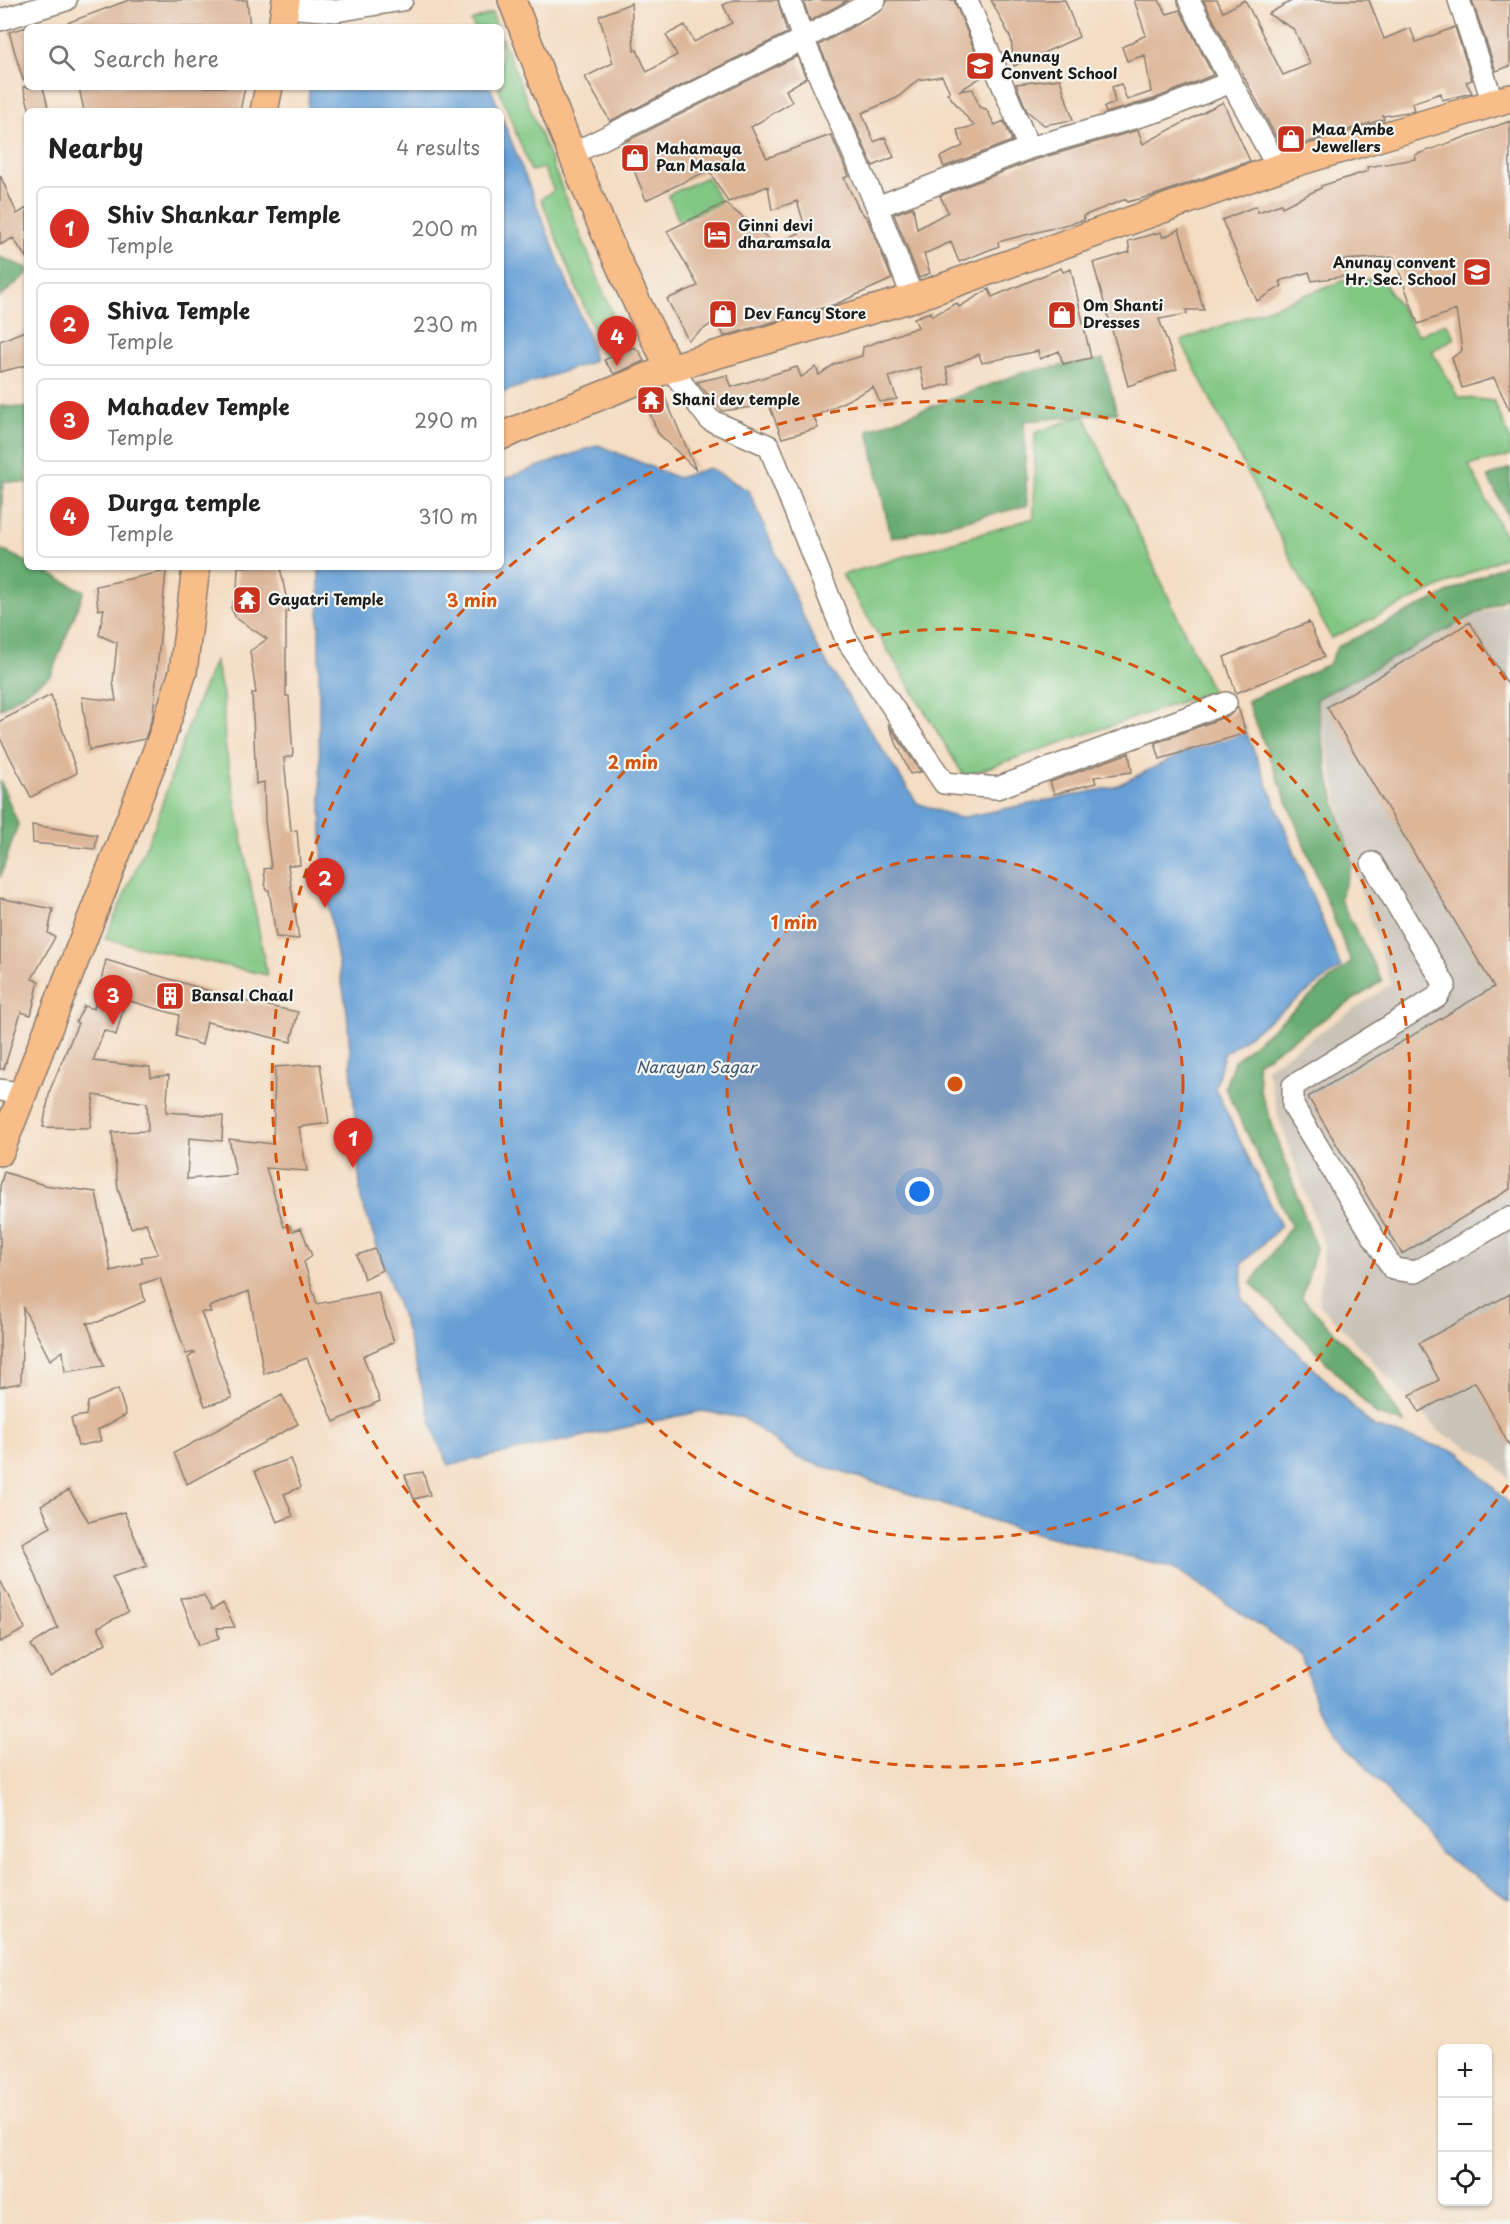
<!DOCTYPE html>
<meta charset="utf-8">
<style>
:root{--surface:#fff;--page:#f6f6f6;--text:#222;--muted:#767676;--line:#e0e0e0;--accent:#d93025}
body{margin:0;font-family:"Playpen Sans",sans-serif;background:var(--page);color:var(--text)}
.controls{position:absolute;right:18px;bottom:18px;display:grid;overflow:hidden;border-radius:9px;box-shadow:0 2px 4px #0004}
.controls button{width:54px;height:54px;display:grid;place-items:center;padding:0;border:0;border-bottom:2px solid var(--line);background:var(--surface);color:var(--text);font:30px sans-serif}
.you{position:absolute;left:920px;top:1192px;width:21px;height:21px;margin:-15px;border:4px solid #fff;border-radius:50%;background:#1a73e8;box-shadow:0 0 0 9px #1a73e833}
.badge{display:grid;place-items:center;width:39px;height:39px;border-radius:50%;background:var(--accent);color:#fff;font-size:20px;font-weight:700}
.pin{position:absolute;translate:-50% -50px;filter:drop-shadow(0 2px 3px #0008)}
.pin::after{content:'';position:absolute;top:32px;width:21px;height:18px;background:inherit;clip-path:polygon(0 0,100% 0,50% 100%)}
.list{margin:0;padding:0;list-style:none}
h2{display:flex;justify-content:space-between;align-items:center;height:78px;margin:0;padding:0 24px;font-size:26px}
h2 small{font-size:20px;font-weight:400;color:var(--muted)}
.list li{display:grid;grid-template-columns:39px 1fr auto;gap:18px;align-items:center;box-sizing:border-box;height:84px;margin:0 12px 12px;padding:0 12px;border:2px solid var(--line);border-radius:9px}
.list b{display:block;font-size:22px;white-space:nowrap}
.list p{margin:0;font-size:20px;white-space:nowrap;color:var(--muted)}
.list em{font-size:20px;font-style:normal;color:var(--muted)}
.icon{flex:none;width:33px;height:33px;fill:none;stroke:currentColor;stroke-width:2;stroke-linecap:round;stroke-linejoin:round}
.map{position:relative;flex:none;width:1510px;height:2224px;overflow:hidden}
.search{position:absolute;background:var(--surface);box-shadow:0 2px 4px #0004;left:24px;top:24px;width:480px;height:66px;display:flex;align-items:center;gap:15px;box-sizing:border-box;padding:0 21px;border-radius:9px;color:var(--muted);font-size:22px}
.panel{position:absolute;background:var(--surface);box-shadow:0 2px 4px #0004;left:24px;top:108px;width:480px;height:462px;border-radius:9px}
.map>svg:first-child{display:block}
</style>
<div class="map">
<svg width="1510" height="2224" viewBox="0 0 1510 2224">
<rect width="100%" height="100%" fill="#f6f6f2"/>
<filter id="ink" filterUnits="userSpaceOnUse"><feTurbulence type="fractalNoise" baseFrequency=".0167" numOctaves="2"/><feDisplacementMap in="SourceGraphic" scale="12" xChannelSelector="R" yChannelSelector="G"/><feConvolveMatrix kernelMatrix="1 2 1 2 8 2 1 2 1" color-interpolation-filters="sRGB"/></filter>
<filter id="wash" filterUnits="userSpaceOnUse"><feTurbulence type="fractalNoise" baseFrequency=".008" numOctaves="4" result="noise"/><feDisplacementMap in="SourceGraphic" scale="24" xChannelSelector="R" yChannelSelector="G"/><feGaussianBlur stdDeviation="1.35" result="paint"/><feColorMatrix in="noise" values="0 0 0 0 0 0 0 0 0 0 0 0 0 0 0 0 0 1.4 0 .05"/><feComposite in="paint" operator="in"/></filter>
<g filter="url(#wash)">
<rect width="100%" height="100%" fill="#f4ddc3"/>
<!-- industrial -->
<path fill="#c9c3b8" d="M1510,602v877l-23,-22 -47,-25 -121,-128 5,-59 -45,-127 -12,-50 124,-84 -39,-120 -36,-165 160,-83z"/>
<!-- green -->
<path fill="#81c783" stroke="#4e7250" stroke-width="1.5" d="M492,13l5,14h-23l-3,-6z
M501,36l125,312 -23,6 -62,-155 13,-9 -11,-22 -12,3 -33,-84h3z
M707,177l14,26 -42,18 -11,-26z
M1351,278l32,3 35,54 28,-12 9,15 -23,13 26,46 36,4 16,38v17l-41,9 41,82v7l-179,84 -150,-297z
M1084,415l128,276 -248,85 -122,-201 192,-57 1,-85z
M215,661l8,34 2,50 42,230 -162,-36 50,-114 36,-107z"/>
<!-- forest -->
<path fill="#68ac71" stroke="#426446" stroke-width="1.5" d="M0,257l27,11v6l-27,23z
M1103,359l14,54 -93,8 3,85 -136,32 -23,-108 156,-58z
M0,406l27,2v75l-24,-2 -3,54z
M1510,468v53l-22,-44z
M0,549l27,13v5h9l48,24 -33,84 -51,34z
M1510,562v34l-194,103 12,76 24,89 -12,35 42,82 -125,82 3,27 56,158 -14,50 71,75 31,50 -27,-8 -126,-132 40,-57 -66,-139 9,-26 117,-99 -104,-261 82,-37 8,-17z
M0,780l18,44 -18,54z"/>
<!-- water -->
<path fill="#67a0d6" stroke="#425e79" stroke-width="1.5" d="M309,87h181l10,24h-192z
M501,115l87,220 6,26 -93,32z
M598,445l80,33 31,-10 40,23 68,157 100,155 42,15 155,-31 129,-63 98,243 -117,87 -9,34 66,138 -39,38v35l132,128 86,26 50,52v394l-71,-46 -122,-144 -15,-54 -127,-87 -156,-39 -221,-71 -55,-40 -41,-7 -253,54 -12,-24 -33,-118 -43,-123 -14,-189 -24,-135 -4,-145v-164h182v-87z"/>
<g id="blocks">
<!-- building -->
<path fill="#ddb698" d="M129,0h118l3,27h-194z
M733,0h45l9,33 -177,88 -25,-44 28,-14 -14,-47 32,-13 3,48 3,-1 10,22 30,-17 -11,-20 19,-10 9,17 38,-19 -9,-18z
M814,0h34l-38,21 -6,-18z
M888,0h66l31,75 -26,16 14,-2 6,18 7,2 9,16 9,-4 8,20 -68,26 -4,-10 23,-11 -6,-16 17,-4 -27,-33 3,-1 -8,-16 -24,4 -21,18 -35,15 12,29 11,-5 9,20 -21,9 -54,-121 62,-34z
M991,0h74l14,37 -65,29 -3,-27z
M1134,0h25l8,14 13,-4 33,65 -59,24 -48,14 -2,-6 11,-4 -3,-16 9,-3 6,16 24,-8 -6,-37 -18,6 -5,-14 24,-12z
M1203,0h14l6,12 22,-12 38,75 27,-11 -16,-35 -26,-15 25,-14h76l15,39 26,-11 6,14 39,-15 17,53 -6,2 6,11 -30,7 -1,-7 -29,10 2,8 -31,5 1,3 -101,31z
M1472,0h38v66l-14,5z
M27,27v52l-4,1 -14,-48z
M797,56l9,22 -20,12 6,12 -41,25 16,31 64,-23 18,41 -5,2 15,31 9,11 24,59 -56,25 -112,32 -7,-16 -29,20 -21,-41 31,-13 -31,-55 58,-28 54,44 -1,-5 28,-12 -9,-29 -25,9 -4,-24 -40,16 -19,-32 -63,30 -23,-57z
M1060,79l13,41 -29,5 -17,-14 -11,-27z
M23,87h20l6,24h-19z
M79,87h166l-5,24h-156z
M1223,102l27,59 -95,34 -28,7 -1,-3 -43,17 1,4 -86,22 1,4 -40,16 -8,-20 -27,12 6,19 -11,5 -25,-64 19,-7 4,22 31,-17 -8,-16 94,-36 104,-30 5,14z
M1510,121v290l-16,-33 -32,10 -10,-30 10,-8 -6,-40 -38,14 -24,-67 -53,3 6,16 -35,5 -3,-9 -29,9 2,5 -25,15 -35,-81 34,-14 2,6 23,-8 1,3 39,-19v-2l47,-15 -1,-4 49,-8 -1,-4z
M0,175l17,39 10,-6v51l-14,-21 -13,7z
M1179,229l25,81h-18l1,4 -28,5 18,50 -49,17 -35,-123 37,-11 -2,-11 33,-9 2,6z
M1061,268l2,4 8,-3 20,89 -28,6 -4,-13 -19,8 -2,-8 -56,12 -3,-9 -33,14 4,16 -25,6 -5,-23 -31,10 8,22 -17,3 -7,-15 -59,30 4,11 -36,10 -13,-33 -47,6 -25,-29 30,-7 5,12 65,-20 4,10 15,-10 3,8 16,-11 27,-8 1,-9 55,-20 -4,-9 17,-6 1,4 25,-13 2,4 30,-18 3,8z
M27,330v35l-27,7v-31z
M634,347l6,5 4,9 -30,13 -10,-14z
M661,388l35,82 -38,-37 -15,-37z
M238,567h42l9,44 -3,1v84h3l4,60 -9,2 7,73 6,-1 3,35h-12l11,74 -23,-2 -7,-47h-3l-2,-21 7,-1 -6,-47 -1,-39 -8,2 -4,-91h4l-6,-42 17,-12 -31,-21 -5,-10 6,-16z
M166,571l-13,144 -8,24 -56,11 -7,-53 34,4 -3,-19 4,-39 -18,-8 5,-26 -6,1 -2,-24z
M1309,622l15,35 -88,36 -12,-36z
M1470,622l40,66v501l-108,65 -94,-157 186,-110 -167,-280z
M51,695l26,78 -46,24 -31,-59v-17z
M1238,707l8,26 -86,26 -5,-16 75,-28z
M888,724l33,48 -11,2z
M1129,753l3,19 -38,5 2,6 -42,11 -4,-12z
M32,825l65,10 -2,14 -62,-6z
M0,898l53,11 -5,24 7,4 -23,42 7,2 -8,34 -10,-3 -17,57h-4z
M106,960l137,41 55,11 -7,30 -84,-20 -5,23 -26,-9 3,-21 -53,-15 -10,35 -12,-5 -11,31 57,6 1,10 18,-2 -3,37 57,4 -1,25 -33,-3 -2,41 49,-4 -7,-36 44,5 2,-77 45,-3 9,59 -30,4 8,44 -41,-3 18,59 5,-2 4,6 8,-3 11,28 -8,6 13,42 61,-12 16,50 -31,14 17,45 -46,21 -27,-64 -43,16 -15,-83 -40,16 2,5h-10l31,86 -27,8 -17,-48 8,-6 -10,2 -26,-76 -19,6 4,17 -47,21 -11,1 17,43 -39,6 -2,-21 -13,9 -27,-53 -2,76 -21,4v-201l4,-14 40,13 52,7 15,79 32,-8 -2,-6 17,-3 -12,-31 -15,5 -13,-39 -6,-57 36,-1 -1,-28 -53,-8 -4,33 -47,-1 7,-37 28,-67 -2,-1 8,-16 10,3z
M375,1249l7,21 -18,9 -7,-24z
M1510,1294v153l-35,-65 -56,30 -9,-17 29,-15 -20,-37z
M118,1389l8,26 -28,15 3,11 -23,5 -7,-28 15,-3 2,-13z
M282,1395l16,29 -111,60 -13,-31z
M290,1459l11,28 -17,7 9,22 -16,6 -22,-51z
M423,1472l7,23 -16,4 -9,-24z
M69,1490l20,32 35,-10 23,54 -35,11 16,35 -30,15 8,16 -56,33 -19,-31 27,-17 -36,-85 29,-16 -10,-22z
M0,1580l25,49 -25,13z
M204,1596l8,14 11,-7 12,24 -18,1 2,10 -20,7 -18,-47z"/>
</g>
</g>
<g filter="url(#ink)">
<use href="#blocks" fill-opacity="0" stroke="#887c70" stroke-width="1.5"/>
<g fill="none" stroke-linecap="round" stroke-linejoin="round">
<!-- minor casing -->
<g stroke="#887c70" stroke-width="24">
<path id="minor" d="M790,0l13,39 74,168 36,91
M1189,0l42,82
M1459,0l34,103
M286,7l50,4 66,-11
M0,20l66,-20
M1029,148l129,-37 73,-29 47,86
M572,154l231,-115 72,-39
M877,207l152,-59 -62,-148
M670,368l40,52 59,26 76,191 99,146 53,5 229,-85
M1372,863l73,122 -8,12 -144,89v20l100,163 23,3 94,-55
M0,1090l25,4"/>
</g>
<!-- major casing -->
<g stroke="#887c70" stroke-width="30">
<path id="major" d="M512,0c48,125 95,250 158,368l243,-70 365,-130 232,-70
M282,27l4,-27
M264,111l5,-24
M501,436l169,-68
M0,1152l161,-412 22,-68 13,-105"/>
</g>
<!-- minor -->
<use href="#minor" stroke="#fff" stroke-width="21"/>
<!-- major -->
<use href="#major" stroke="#f8bd89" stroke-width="27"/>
</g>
</g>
<!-- distance rings -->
<circle cx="955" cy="1084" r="228" fill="#d4530e" fill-opacity=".12"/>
<g fill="none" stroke="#d4530e" stroke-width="3" stroke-dasharray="10 8">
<circle cx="955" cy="1084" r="228"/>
<circle cx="955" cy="1084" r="455"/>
<path d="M1508 1485A683 683 0 1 1 1508 683"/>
</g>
<!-- icons -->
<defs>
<g id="school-square" transform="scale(1.5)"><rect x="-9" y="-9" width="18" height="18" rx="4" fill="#c8321e" stroke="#f6f6f2"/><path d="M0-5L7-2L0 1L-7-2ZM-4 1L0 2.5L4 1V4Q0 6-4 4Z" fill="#fff"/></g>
<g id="shop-square" transform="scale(1.5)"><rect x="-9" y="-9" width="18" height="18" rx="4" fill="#c8321e" stroke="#f6f6f2"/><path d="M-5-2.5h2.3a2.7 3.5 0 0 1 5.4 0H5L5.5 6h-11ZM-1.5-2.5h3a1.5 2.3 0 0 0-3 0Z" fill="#fff"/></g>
<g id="hotel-square" transform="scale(1.5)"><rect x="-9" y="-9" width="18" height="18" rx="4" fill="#c8321e" stroke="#f6f6f2"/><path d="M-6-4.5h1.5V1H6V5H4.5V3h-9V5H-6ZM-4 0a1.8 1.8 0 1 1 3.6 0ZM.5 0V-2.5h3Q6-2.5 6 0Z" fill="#fff"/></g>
<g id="temple-square" transform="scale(1.5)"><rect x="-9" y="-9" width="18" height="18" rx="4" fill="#c8321e" stroke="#f6f6f2"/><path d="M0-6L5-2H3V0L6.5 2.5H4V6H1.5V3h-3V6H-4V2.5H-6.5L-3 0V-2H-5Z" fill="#fff"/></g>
<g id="building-square" transform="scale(1.5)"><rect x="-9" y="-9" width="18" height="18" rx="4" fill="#c8321e" stroke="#f6f6f2"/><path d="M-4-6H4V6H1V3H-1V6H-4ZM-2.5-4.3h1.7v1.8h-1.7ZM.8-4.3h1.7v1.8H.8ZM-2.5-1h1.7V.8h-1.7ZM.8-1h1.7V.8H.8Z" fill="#fff"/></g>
</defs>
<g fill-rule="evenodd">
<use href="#school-square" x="980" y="66"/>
<use href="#shop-square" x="1291" y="139"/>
<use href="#shop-square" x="635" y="158"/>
<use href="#hotel-square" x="717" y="235"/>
<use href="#school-square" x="1477" y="272"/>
<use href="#shop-square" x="723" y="314"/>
<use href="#shop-square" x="1062" y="315"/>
<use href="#temple-square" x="651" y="400"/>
<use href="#temple-square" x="247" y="600"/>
<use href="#building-square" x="170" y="996"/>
</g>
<g text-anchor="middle" stroke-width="4.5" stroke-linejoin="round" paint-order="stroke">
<!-- poi labels -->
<g font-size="15" font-weight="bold" fill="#1c1c1c" stroke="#f6f6f2" text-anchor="start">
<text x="1001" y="62">Anunay<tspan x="1001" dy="17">Convent School</tspan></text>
<text x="1312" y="135">Maa Ambe<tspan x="1312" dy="17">Jewellers</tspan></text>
<text x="656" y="154">Mahamaya<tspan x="656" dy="17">Pan Masala</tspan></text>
<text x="738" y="231">Ginni devi<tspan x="738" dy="17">dharamsala</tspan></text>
<text x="1456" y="268" text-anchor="end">Anunay convent<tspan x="1456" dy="17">Hr. Sec. School</tspan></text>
<text x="1083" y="311">Om Shanti<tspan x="1083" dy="17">Dresses</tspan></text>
<text x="744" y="319">Dev Fancy Store</text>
<text x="672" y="405">Shani dev temple</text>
<text x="268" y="605">Gayatri Temple</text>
<text x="191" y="1001">Bansal Chaal</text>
</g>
<!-- water labels -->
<g font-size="16" font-style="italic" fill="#3e5770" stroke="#f6f6f2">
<text x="696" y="1073">Narayan Sagar</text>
</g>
</g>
<circle cx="955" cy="1084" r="9" fill="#d4530e" stroke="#f6f6f2" stroke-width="3"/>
<g font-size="18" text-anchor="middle" font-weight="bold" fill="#d4530e" stroke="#f6f6f2" stroke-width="4.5" stroke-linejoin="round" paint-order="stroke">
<text x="472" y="607">3 min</text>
<text x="633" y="769">2 min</text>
<text x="794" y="929">1 min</text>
</g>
</svg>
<div class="controls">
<button>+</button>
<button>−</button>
<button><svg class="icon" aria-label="locate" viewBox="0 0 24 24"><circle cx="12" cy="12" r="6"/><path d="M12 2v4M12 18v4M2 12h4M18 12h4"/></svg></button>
</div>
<div class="you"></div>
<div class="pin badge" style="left:353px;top:1168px">1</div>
<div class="pin badge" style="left:325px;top:908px">2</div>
<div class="pin badge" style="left:113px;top:1025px">3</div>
<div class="pin badge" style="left:617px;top:366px">4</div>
<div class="search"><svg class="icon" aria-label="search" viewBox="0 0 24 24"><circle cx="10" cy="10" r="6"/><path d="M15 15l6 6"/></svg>Search here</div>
<section class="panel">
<h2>Nearby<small>4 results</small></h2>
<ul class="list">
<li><span class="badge">1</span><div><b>Shiv Shankar Temple</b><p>Temple</p></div><em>200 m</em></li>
<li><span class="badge">2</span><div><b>Shiva Temple</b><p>Temple</p></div><em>230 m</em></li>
<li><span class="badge">3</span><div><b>Mahadev Temple</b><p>Temple</p></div><em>290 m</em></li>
<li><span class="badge">4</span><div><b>Durga temple</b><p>Temple</p></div><em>310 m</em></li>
</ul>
</section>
</div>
